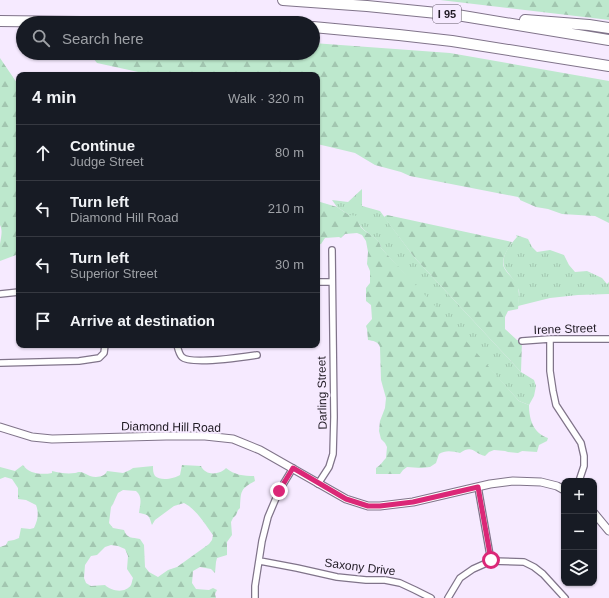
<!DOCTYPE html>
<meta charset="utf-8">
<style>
:root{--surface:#171b24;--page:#20242c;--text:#f1f3f6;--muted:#9ea1a6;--line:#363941}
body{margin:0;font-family:Arial,sans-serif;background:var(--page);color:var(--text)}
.controls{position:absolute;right:12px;bottom:12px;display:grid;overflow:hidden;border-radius:8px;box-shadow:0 1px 3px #0004}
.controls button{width:36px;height:36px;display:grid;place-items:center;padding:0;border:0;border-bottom:1px solid var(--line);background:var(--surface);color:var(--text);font:20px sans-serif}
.stop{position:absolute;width:12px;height:12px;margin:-9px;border:3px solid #db2777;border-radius:50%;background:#fff}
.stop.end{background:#db2777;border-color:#fff;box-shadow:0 1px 4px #0008}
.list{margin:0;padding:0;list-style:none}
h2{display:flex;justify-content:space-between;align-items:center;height:52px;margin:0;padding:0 16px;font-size:17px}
h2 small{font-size:13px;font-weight:400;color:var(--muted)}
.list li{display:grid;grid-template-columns:26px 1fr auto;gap:12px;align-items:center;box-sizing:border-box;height:56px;padding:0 16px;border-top:1px solid var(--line)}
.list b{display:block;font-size:15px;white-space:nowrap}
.list p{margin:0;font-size:13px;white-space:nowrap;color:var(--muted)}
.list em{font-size:13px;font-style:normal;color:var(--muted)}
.icon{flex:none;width:22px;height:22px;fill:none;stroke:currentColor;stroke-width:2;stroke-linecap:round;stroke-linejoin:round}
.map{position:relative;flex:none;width:609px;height:598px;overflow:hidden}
.search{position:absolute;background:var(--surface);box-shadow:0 1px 3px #0004;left:16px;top:16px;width:304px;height:44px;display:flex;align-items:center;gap:10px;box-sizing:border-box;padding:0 14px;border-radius:22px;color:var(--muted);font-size:15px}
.panel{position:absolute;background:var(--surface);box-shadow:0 1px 3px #0004;left:16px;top:72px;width:304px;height:276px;border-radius:8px}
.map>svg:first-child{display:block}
</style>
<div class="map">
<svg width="609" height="598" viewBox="0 0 609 598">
<defs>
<pattern id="grass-tufts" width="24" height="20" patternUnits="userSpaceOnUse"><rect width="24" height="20" fill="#bde8cd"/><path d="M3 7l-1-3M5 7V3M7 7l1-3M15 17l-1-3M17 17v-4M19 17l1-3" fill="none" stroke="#a2c6b0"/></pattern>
<pattern id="forest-firs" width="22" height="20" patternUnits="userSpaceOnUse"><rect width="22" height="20" fill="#bde8cd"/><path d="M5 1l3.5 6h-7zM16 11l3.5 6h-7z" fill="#a2c6b0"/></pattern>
</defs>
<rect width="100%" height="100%" fill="#f6eaff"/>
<!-- grass -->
<path fill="url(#grass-tufts)" d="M362,189v17l18,5 34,46 107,115 13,8 2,6 -2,10 -5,9 -10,-4 -138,-153c-1,-12 -19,-14 -23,-27l-21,-14 -5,-7 16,2z
M516,235l12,4 4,8 5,5 13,-2 14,5 5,10 6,7 12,-1 15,7 5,6 2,-2v12l-31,1 -28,3 -32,8c0,-4 2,-10 1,-15 -3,-10 -8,-14 -13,-21 -8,-11 4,-25 11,-33z"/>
<!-- forest -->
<path fill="url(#forest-firs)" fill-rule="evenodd" d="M440,0h169v20l-8,-1z
M313,43l137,10 159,28v142l-14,-7 -33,-2 -14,-5 -12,-2 -16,-7v-1l-2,-2 -108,-21 -9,-4 -26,-7 -20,-12 -25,-6 -13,-3v-69h-165l-55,-12 -8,-10h224z
M0,58l19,28v169h-3l-16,6c0,-6 0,-12 0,-17 1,-7 3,-13 0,-19z
M317,201l20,6 12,8 10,1c-4,18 21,17 22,32l56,60 82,93 10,4c0,14 4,28 19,33l-1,3 -8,4 -2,7 -15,-1 -4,2 -10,-1 -3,-1 -11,-1 -5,2 -4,4c-11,-2 -12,-12 -25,-3 -8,-2 -15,-3 -21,1l-3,9 -6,4 -9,1 -14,-1 -4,3 -3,4h-24v-6c4,-2 7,-7 10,-10l1,-11 -2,-4 -4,-4 -2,-8 1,-10 5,-13 1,-10 -5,-18 -1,-33c-2,-6 -7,-6 -12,-7l-1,-11 -1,-3 6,-7 -1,-14 -5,-4v-13l4,-5v-12l-3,-7 1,-12 -2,-11 -4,-6 -5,-2 -12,1 -4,4 -2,-1 -14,1 -4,6 -4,1z
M387,215l125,27c-3,6 -9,13 -9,21 0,8 10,14 14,21 3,8 2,17 1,25l-10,2 -3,6v12l12,11 5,1 -1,31 -107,-115 -30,-40z
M23,465c6,9 19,10 29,8v-2c8,2 15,3 23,2 4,-1 2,-1 6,-1 4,1 6,3 9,4 6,2 15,1 17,-5l16,2 7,-3 3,-2 20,-2c0,4 0,7 2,10 5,5 19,3 25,-1l2,-10 19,1c4,10 19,9 25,2 8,7 18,8 28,8l1,5c-15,8 -14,10 -15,27l-2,2 -2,5 -3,3 -2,4 1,13 -5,7v13l-10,3 -1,4 -1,11 -4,-4 -11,-2 -7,4 -1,12 4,6 13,1 4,-2 4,2 -2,4 1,4h-216v-51l6,-2 2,-4 6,-1 5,-2 2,-10 9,1 4,-1c4,-8 5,-15 2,-23l-10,-5 -8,-1v-11l-6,-9 -7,-2 -5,2v-12l15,4zM123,490l13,1c7,6 4,13 3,22 11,2 10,3 13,12l3,-5 19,-14 10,-3c12,6 21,21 29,32l-1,5 -3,4 -32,23 -9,3 -10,7 -9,-5 -4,-5 -1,-22 -4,-6c-8,-2 -13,0 -16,-9l-11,-2 -4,-5 2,-16 2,-3 5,-11zM111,545l7,1 7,3 3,7 -1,13 6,9c-1,2 -1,5 -2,7 -6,9 -20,6 -26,0l-14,1 -5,-3 -2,-5 1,-13 6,-9 6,-1 8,-8z"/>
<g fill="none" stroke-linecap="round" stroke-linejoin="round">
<!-- minor casing -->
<g stroke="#80748a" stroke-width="8">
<path id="minor" d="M317,282h15
M0,294l19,-2
M550,339v32l3,20 3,14 25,38 3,13v10l-5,15
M522,341l28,-2h59
M177,345c1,4 2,9 5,12 8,8 62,0 75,-2
M0,363l79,-2 20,-3 5,-5 1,-8
M318,484l11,-17 4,-13 1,-37 -2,-167
M478,487l13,74
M260,561l37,7 40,9 29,3h19l15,3 15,7 16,8
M255,598v-12l7,-45 6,-24 11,-26 14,-23
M448,598l12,-20 13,-9 18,-8 33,1 10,5 9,7 22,24"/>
</g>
<!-- tertiary casing -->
<g stroke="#80748a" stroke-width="9">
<path id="tertiary" d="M0,427l32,10 20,2 114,-3h39l28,3 27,11 86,49 22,7h12l33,-4 77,-18 23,-3 28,1 16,4 7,4
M594,513l15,18"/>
</g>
<!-- motorway casing -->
<g stroke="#80748a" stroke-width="12">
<path id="motorway" d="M283,0l84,6 90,9 152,25
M525,20l64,5 20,3
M0,21l162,2
M313,27l86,8 53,6 157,25"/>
</g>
<!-- minor -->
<use href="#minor" stroke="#fff" stroke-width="5.5"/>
<!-- tertiary -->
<use href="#tertiary" stroke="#fff" stroke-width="7"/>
<!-- motorway -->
<use href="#motorway" stroke="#fff" stroke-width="10"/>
</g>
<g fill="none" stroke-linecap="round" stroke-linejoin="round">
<!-- route -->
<path stroke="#db2777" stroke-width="5" d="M279,491l14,-23 53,31 22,7h12l33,-4 65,-15 13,73"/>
</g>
<g text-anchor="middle" stroke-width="4" stroke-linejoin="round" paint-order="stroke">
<!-- shield labels -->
<rect fill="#f6eaff" stroke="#605966" stroke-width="1" x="433" y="5" width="28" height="18" rx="3"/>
<g font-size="11" font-weight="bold" fill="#201b24">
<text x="447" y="18">I 95</text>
</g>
<!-- street labels -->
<g font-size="12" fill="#201b24" stroke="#f6eaff">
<text transform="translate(565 329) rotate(-2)" y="4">Irene Street</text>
<text transform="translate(322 393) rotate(-91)" y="4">Darling Street</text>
<text transform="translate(171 427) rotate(1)" y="4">Diamond Hill Road</text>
<text transform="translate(360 567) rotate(7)" y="4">Saxony Drive</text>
</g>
</g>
</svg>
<div class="controls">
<button>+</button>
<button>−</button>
<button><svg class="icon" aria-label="layers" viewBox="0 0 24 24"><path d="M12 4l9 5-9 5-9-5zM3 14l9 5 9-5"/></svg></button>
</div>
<div class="stop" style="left:491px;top:560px"></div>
<div class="stop end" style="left:279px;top:491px"></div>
<div class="search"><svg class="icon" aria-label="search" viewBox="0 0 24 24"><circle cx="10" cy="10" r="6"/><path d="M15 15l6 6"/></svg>Search here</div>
<section class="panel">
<h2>4 min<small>Walk · 320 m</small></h2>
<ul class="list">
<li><svg class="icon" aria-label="ahead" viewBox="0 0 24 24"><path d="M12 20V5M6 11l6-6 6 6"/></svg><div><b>Continue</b><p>Judge Street</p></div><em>80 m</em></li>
<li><svg class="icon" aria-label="left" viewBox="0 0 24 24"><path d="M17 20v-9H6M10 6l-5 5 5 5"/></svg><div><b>Turn left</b><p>Diamond Hill Road</p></div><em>210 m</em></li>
<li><svg class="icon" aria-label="left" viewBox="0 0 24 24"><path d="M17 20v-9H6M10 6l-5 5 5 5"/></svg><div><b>Turn left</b><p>Superior Street</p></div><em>30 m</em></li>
<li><svg class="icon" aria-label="arrive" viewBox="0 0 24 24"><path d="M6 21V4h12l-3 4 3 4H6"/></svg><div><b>Arrive at destination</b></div></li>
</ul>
</section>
</div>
